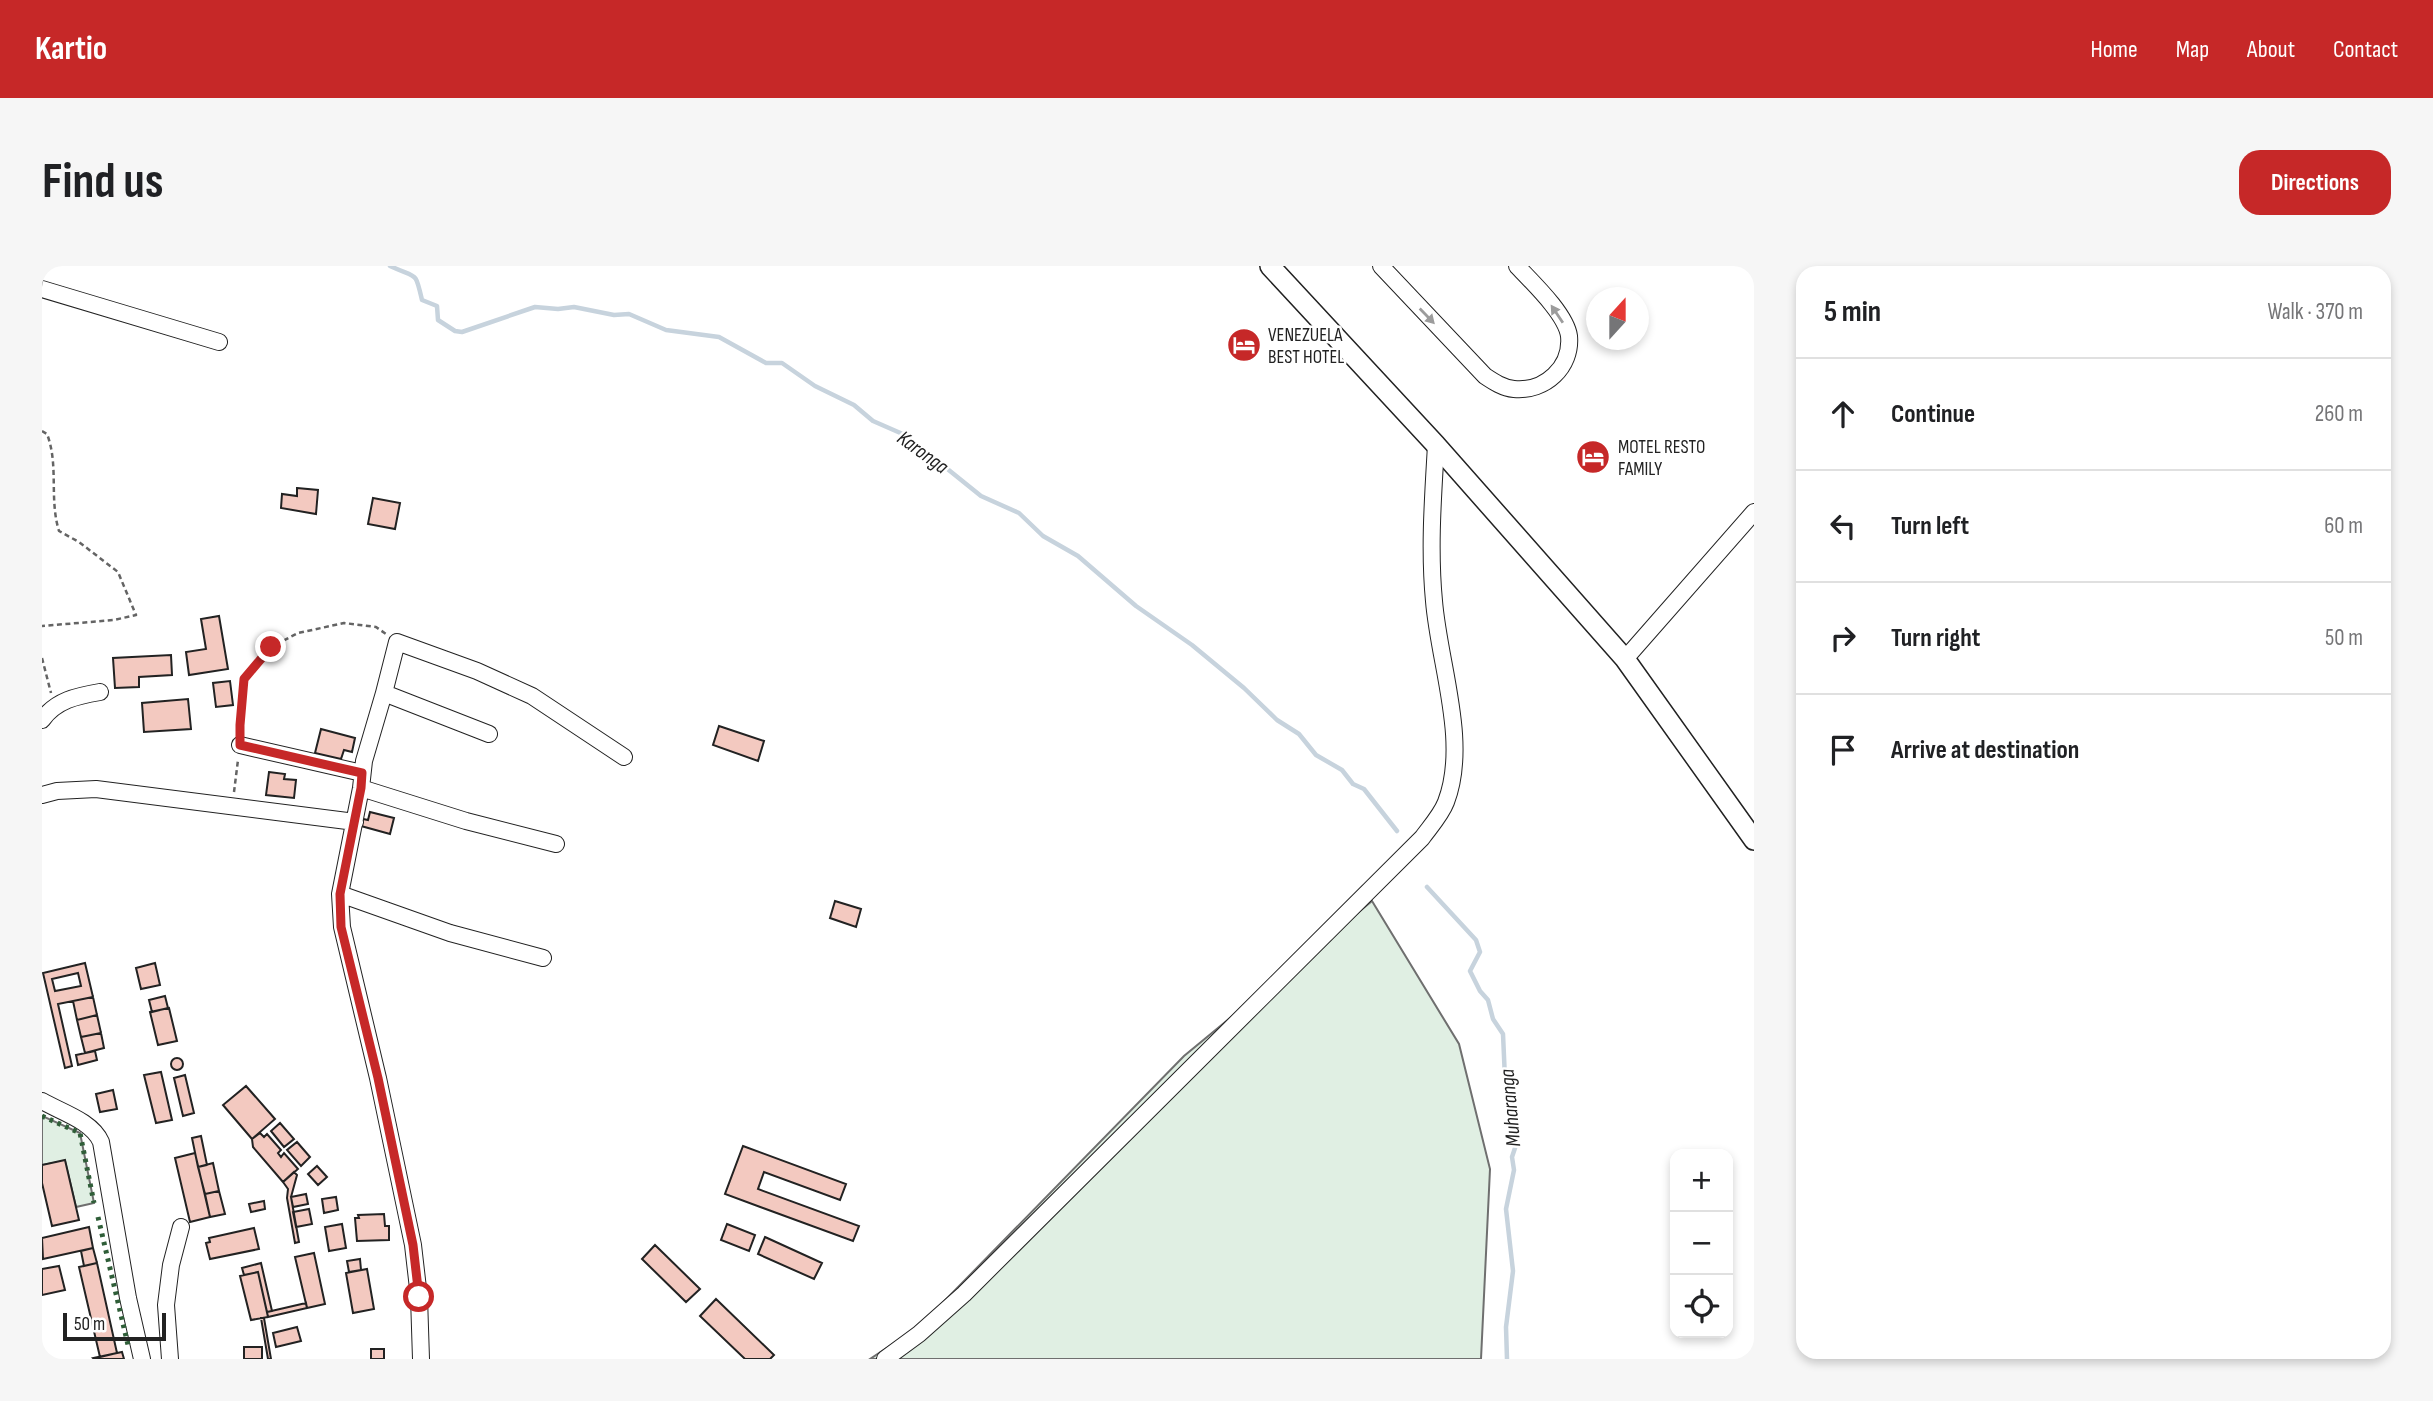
<!DOCTYPE html>
<meta charset="utf-8">
<style>
:root{--surface:#fff;--page:#f6f6f6;--text:#202124;--muted:#757577;--line:#e0e0e0;--accent:#c62828}
body{margin:0;font-family:"Sofia Sans Condensed",sans-serif;background:var(--page);color:var(--text)}
.controls{position:absolute;right:21px;bottom:21px;display:grid;overflow:hidden;border-radius:14px;box-shadow:0 4px 10px #0003}
.controls button{width:63px;height:63px;display:grid;place-items:center;padding:0;border:0;border-bottom:2px solid var(--line);background:var(--surface);color:var(--text);font:35px sans-serif}
.compass{position:absolute;left:1544px;top:21px;width:63px;height:63px;border-radius:50%;background:var(--surface);box-shadow:0 4px 10px #0003;rotate:21deg}
.scale{position:absolute;left:21px;bottom:18px;width:103px;box-sizing:border-box;padding-left:7px;border:4px solid #222;border-top:0;font-size:19px;line-height:24px;white-space:nowrap;color:#222;-webkit-text-stroke:5px #fff;paint-order:stroke}
.stop{position:absolute;width:21px;height:21px;margin:-16px;border:5px solid #c62828;border-radius:50%;background:#fff}
.stop.end{background:#c62828;border-color:#fff;box-shadow:0 2px 7px #0008}
.list{margin:0;padding:0;list-style:none}
h2{display:flex;justify-content:space-between;align-items:center;height:91px;margin:0;padding:0 28px;font-size:30px}
h2 small{font-size:23px;font-weight:400;color:var(--muted)}
.list li{display:grid;grid-template-columns:46px 1fr auto;gap:21px;align-items:center;box-sizing:border-box;height:112px;padding:0 28px;border-top:2px solid var(--line)}
.list b{display:block;font-size:26px;white-space:nowrap}
.list em{font-size:23px;font-style:normal;color:var(--muted)}
.icon{flex:none;width:38px;height:38px;fill:none;stroke:currentColor;stroke-width:2;stroke-linecap:round;stroke-linejoin:round}
.map{position:relative;flex:none;width:1712px;height:1093px;overflow:hidden;border-radius:21px}
header{display:flex;align-items:center;gap:42px;box-sizing:border-box;height:98px;padding:0 35px;background:var(--accent);color:#fff}
header strong{font-size:33px}
nav{display:flex;gap:38px;margin-inline-start:auto;font-size:24px}
.intro{display:flex;align-items:center;justify-content:space-between;box-sizing:border-box;height:168px;padding:0 42px}
h1{margin:0;font-size:49px}
.button{padding:18px 32px;border-radius:21px;background:var(--accent);color:#fff;font-size:24px;font-weight:700}
main{display:flex;gap:42px;padding:0 42px}
aside{flex:1;background:var(--surface);border-radius:21px;box-shadow:0 4px 10px #0003}
.map>svg:first-child{display:block}
</style>
<header>
<strong>Kartio</strong>
<nav><a>Home</a><a>Map</a><a>About</a><a>Contact</a></nav>
</header>
<div class="intro"><h1>Find us</h1><a class="button">Directions</a></div>
<main>
<div class="map">
<svg width="1712" height="1093" viewBox="0 0 1712 1093">
<rect width="100%" height="100%" fill="#fff"/>
<!-- green -->
<path fill="#e0efe3" stroke="#6f6f6f" stroke-width="2" d="M1330,635l87,143 31,125 -9,190h-611l50,-33 264,-270z
M0,850l38,17 14,70 -18,4 -11,-46 -23,4z"/>
<g fill="none" stroke-linecap="round" stroke-linejoin="round">
<!-- stream -->
<path stroke="#c7d3dd" stroke-width="4.5" d="M348,0c28,13 25,4 32,34l15,6 1,14 17,11 7,1 73,-25 23,2 16,-2 40,8 15,-1 37,16 53,7 47,26h16l33,23 39,19 19,16 32,14 10,13 30,19 36,29 38,17 24,23 35,20 58,50 56,39 52,43 33,32 22,14 17,21 26,15 11,14 11,5 33,42
M1385,621l49,53 4,12 -10,19 10,20 8,9 5,19 10,15 2,45 11,66 -4,12 2,13 -8,39 7,62 -7,56 1,32"/>
</g>
<!-- building -->
<path fill="#f3c9c0" stroke="#222" stroke-width="2" fill-rule="evenodd" d="M255,222l21,2 -2,24 -35,-6 1,-14 15,2z
M331,232l27,5 -5,26 -27,-5z
M177,350l9,53 -39,6 -3,-23 20,-3 -5,-30z
M129,389l1,20 -33,2v10l-24,1 -2,-30z
M188,415l3,24 -17,2 -3,-24z
M146,433l3,30 -47,3 -2,-29z
M677,460l45,15 -6,20 -45,-16z
M279,463l34,9 -3,14 -8,-2 -3,9 -26,-6z
M227,506l16,2 -1,5 12,1 -2,18 -28,-3z
M328,546l24,6 -4,16 -29,-8 2,-7 5,1z
M793,635l26,8 -5,18 -26,-9z
M43,697l8,34 -35,7 14,62 -7,2 -22,-95zM36,707l3,13 -26,5 -3,-12z
M113,697l5,22 -19,4 -5,-21z
M123,730l3,12 -16,4 -3,-12z
M51,731l4,18 -20,5 -4,-19z
M127,742l8,33 -19,4 -8,-33z
M55,749l4,18 -20,4 -4,-17z
M59,767l3,15 -19,5 -4,-16z
M53,785l2,9 -19,5 -2,-10z
M129 798a6 6 0 1 1 12 0a6 6 0 1 1-12 0Z
M119,806l11,48 -16,3 -12,-48z
M143,809l9,38 -11,3 -9,-38z
M204,820l29,33 -23,20 -29,-34z
M71,824l4,19 -17,3 -4,-18z
M238,857l14,16 -10,8 -13,-16z
M218,867l4,4 3,-3 14,16 -3,3 3,4 3,-4 14,16 -15,13 -30,-35 -1,-8z
M159,870l6,29 -9,2 -6,-29z
M255,876l13,15 -9,9 -14,-16z
M701,880l103,38 -6,16 -76,-28 -6,17 101,37 -6,15 -128,-47z
M153,887l15,64 -20,5 -15,-64z
M23,894l14,60 -27,6 -10,-43v-18z
M171,897l6,28 -14,3 -7,-27z
M275,900l10,11 -9,8 -10,-11z
M252,906l3,3 -6,22 8,45 -4,1 -8,-45 1,-9 -5,-7z
M177,925l6,23 -15,3 -5,-23z
M264,928l2,10 -15,3 -2,-10z
M294,931l2,13 -14,3 -2,-14z
M222,935l1,8 -14,3 -2,-8z
M267,943l3,15 -16,3 -3,-15z
M342,948l1,12h4v14l-32,1 -2,-23h4l-1,-3z
M300,958l4,24 -17,3 -4,-24z
M685,958l28,11 -6,16 -28,-11z
M47,961l4,21 -50,11 -1,-21z
M212,962l5,21 -49,10 -4,-16 4,-1 -1,-4z
M723,971l57,26 -8,16 -56,-25z
M613,979l45,44 -14,13 -44,-43z
M51,982l4,15 -13,3 -3,-15z
M272,987l11,51 -18,4 -12,-51z
M318,993l1,11 -12,2 -2,-11z
M55,997l20,90 -17,4 -21,-90z
M219,997l11,48 -5,1 -9,-40 -14,3 -2,-7z
M17,1000l6,24 -23,5v-26z
M325,1003l7,40 -21,4 -7,-40z
M216,1006l10,45 -17,3 -11,-44z
M674,1033l58,56 -4,4h-25l-45,-43z
M264,1037l1,5 -39,9 -1,-5z
M219,1052h3l7,41h-3z
M255,1061l4,14 -25,6 -3,-14z
M202,1081h18v12h-18z
M329,1083h13v10h-13z
M80,1086l2,7h-30l-1,-1z"/>
<g fill="none" stroke-linecap="round" stroke-linejoin="round">
<!-- minor casing -->
<g stroke="#222" stroke-width="18">
<path id="minor" d="M1339,0l104,110c9,6 18,12 29,13 31,3 58,-22 55,-53 -3,-22 -37,-54 -52,-70
M0,23l177,53
M1583,393l129,-147
M342,427l-20,68 -3,27 -21,106 2,33 36,151 35,167 6,52 2,62
M0,454c14,-20 35,-24 58,-28
M447,468l-105,-41 13,-51 80,29 55,25 92,61
M198,479l122,28
M319,522l105,33 90,23
M0,529l15,-4 39,-2 259,33
M298,628l110,39 93,25
M0,835c19,11 50,20 59,41l27,156 14,61
M128,1093l-4,-54 5,-40 10,-38
M843,1093l34,-25 45,-40 458,-456c8,-11 19,-23 24,-36 23,-60 -7,-138 -12,-201 -5,-52 -1,-104 2,-156"/>
</g>
<!-- major casing -->
<g stroke="#222" stroke-width="22">
<path id="major" d="M1228,0l166,179 189,214 129,181"/>
</g>
<!-- path -->
<path stroke="#646464" stroke-width="2.5" stroke-dasharray="5 3.5" stroke-linecap="butt" d="M0,165l5,3c12,31 2,65 12,97l20,11 39,30 18,43 -22,5 -72,6
M0,392l9,35
M198,467l4,-54 27,-32 27,-14 46,-10 32,4 10,7
M192,526l4,-32"/>
<!-- minor -->
<use href="#minor" stroke="#fff" stroke-width="16"/>
<!-- major -->
<use href="#major" stroke="#fff" stroke-width="19"/>
<!-- hedge -->
<path stroke="#2f5e38" stroke-width="5" stroke-dasharray="3.5 5" stroke-linecap="butt" d="M0,850l38,17 14,70
M56,951l30,128"/>
</g>
<!-- one-way arrows -->
<defs><path id="oneway-solid" d="M-6-.8H1V-3.2L6.5 0L1 3.2V.8H-6Z" transform="scale(1.75)"/></defs>
<g fill="#9c9c9c">
<use href="#oneway-solid" transform="translate(1515 48) rotate(-124)"/>
<use href="#oneway-solid" transform="translate(1385 50) rotate(46)"/>
</g>
<g fill="none" stroke-linecap="round" stroke-linejoin="round">
<!-- route -->
<path stroke="#c62828" stroke-width="9" d="M229,381l-27,32 -4,46v20l122,28 -1,15 -21,106 1,33 37,151 35,167 6,52"/>
</g>
<!-- icons -->
<defs>
<g id="hotel-disc" transform="scale(1.75)"><circle r="9.5" fill="#c62828" stroke="#fff"/><path d="M-6-4.5h1.5V1H6V5H4.5V3h-9V5H-6ZM-4 0a1.8 1.8 0 1 1 3.6 0ZM.5 0V-2.5h3Q6-2.5 6 0Z" fill="#fff"/></g>
</defs>
<g fill-rule="evenodd">
<use href="#hotel-disc" x="1202" y="79"/>
<use href="#hotel-disc" x="1551" y="191"/>
</g>
<g text-anchor="middle" stroke-width="5" stroke-linejoin="round" paint-order="stroke">
<!-- poi labels -->
<g font-size="19" fill="#222" stroke="#fff" text-anchor="start">
<text x="1226" y="75">VENEZUELA<tspan x="1226" dy="22">BEST HOTEL</tspan></text>
<text x="1576" y="187">MOTEL RESTO<tspan x="1576" dy="22">FAMILY</tspan></text>
</g>
<!-- water labels -->
<g font-size="21" font-style="italic" fill="#222" stroke="#fff">
<text transform="translate(881 186) rotate(36)" y="7">Karonga</text>
<text transform="translate(1468 842) rotate(-95)" y="7">Muharanga</text>
</g>
</g>
</svg>
<div class="controls">
<button>+</button>
<button>−</button>
<button><svg class="icon" aria-label="locate" viewBox="0 0 24 24"><circle cx="12" cy="12" r="6"/><path d="M12 2v4M12 18v4M2 12h4M18 12h4"/></svg></button>
</div>
<svg class="compass" viewBox="-18 -18 36 36"><path d="M0-13l5 13h-10z" fill="#e53935"/><path d="M0 13l5-13h-10z" fill="#757577"/></svg>
<div class="scale">50 m</div>
<div class="stop" style="left:377px;top:1031px"></div>
<div class="stop end" style="left:229px;top:381px"></div>
</div>
<aside>
<h2>5 min<small>Walk · 370 m</small></h2>
<ul class="list">
<li><svg class="icon" aria-label="ahead" viewBox="0 0 24 24"><path d="M12 20V5M6 11l6-6 6 6"/></svg><div><b>Continue</b></div><em>260 m</em></li>
<li><svg class="icon" aria-label="left" viewBox="0 0 24 24"><path d="M17 20v-9H6M10 6l-5 5 5 5"/></svg><div><b>Turn left</b></div><em>60 m</em></li>
<li><svg class="icon" aria-label="right" viewBox="0 0 24 24"><path d="M7 20v-9h11M14 6l5 5-5 5"/></svg><div><b>Turn right</b></div><em>50 m</em></li>
<li><svg class="icon" aria-label="arrive" viewBox="0 0 24 24"><path d="M6 21V4h12l-3 4 3 4H6"/></svg><div><b>Arrive at destination</b></div></li>
</ul>
</aside>
</main>
